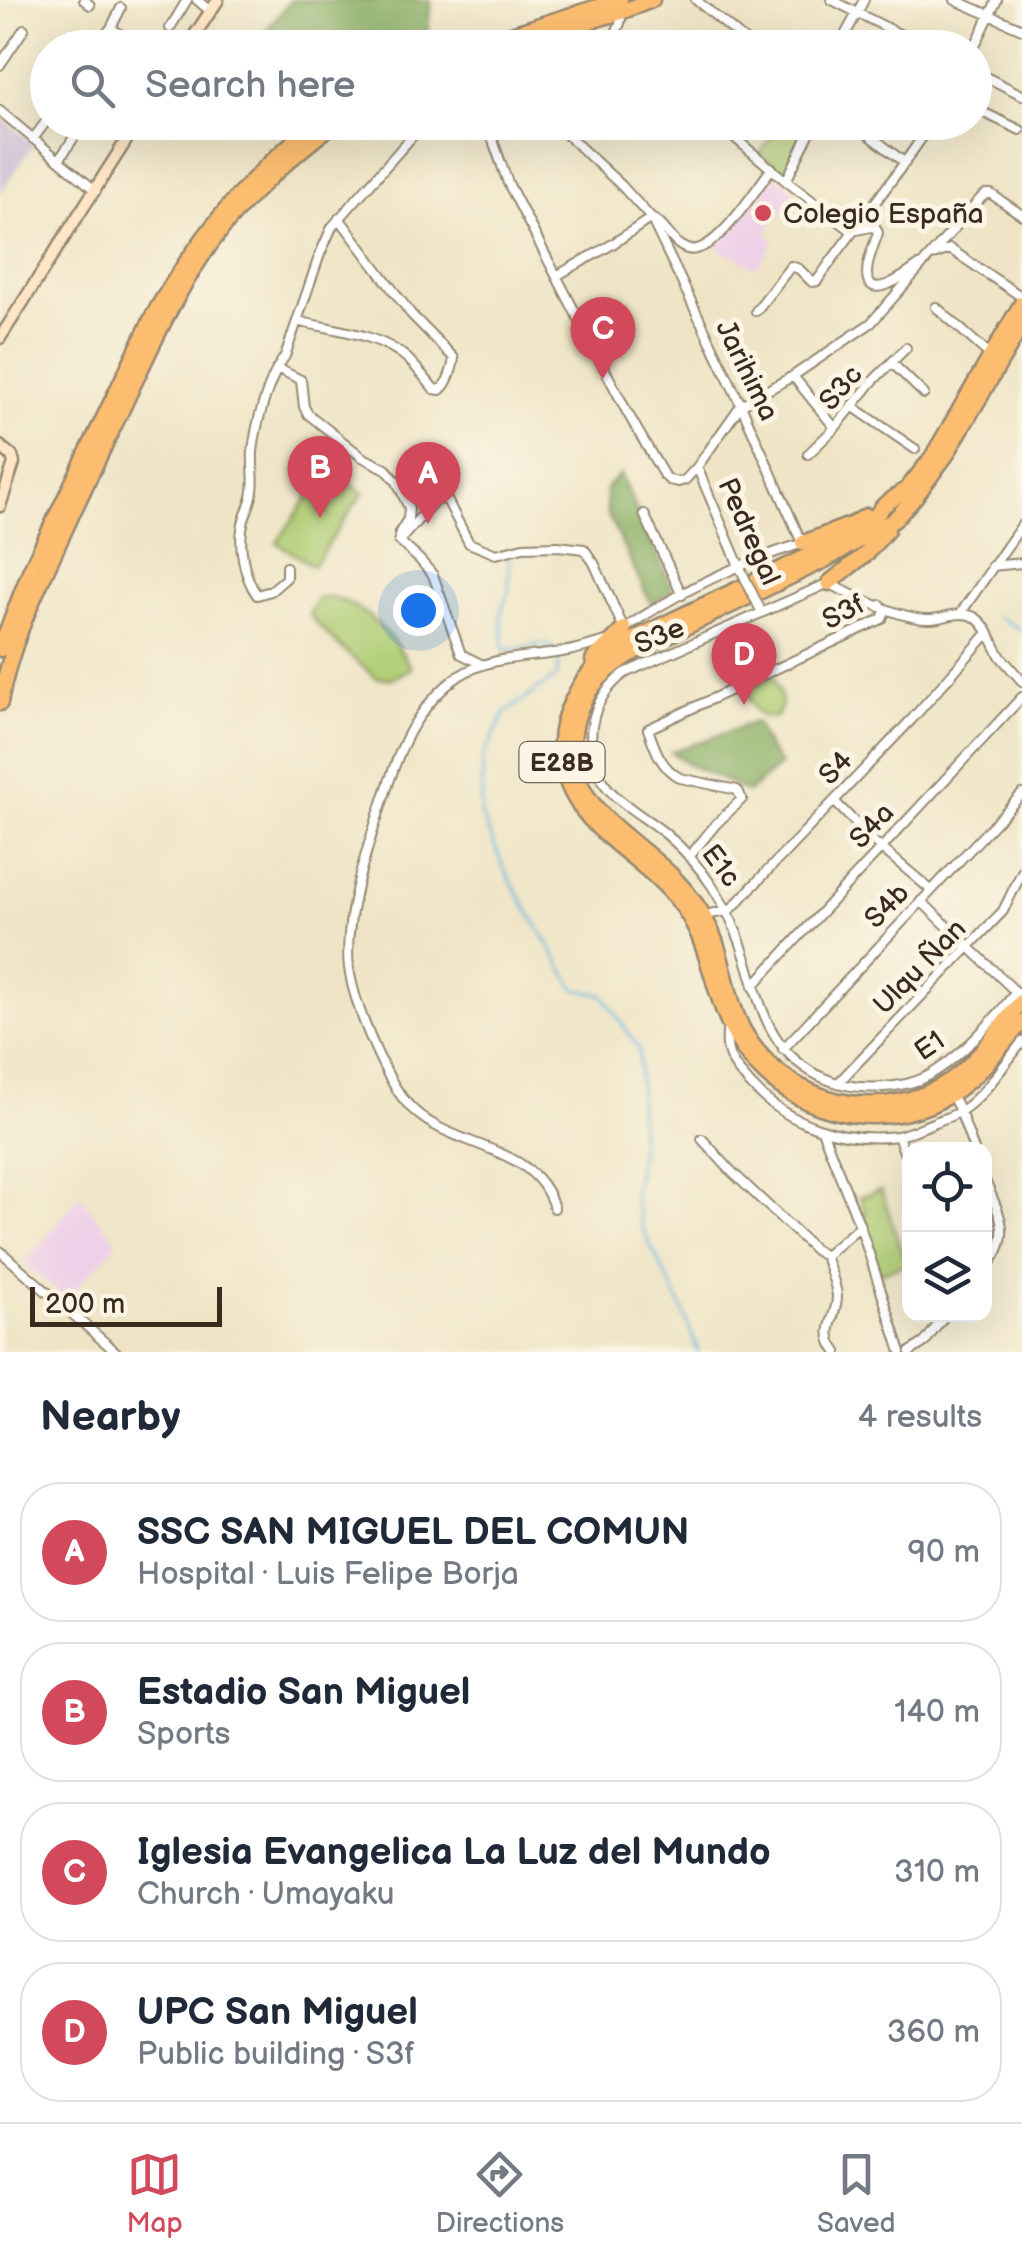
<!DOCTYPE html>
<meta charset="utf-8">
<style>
:root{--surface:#fff;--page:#f6f6f7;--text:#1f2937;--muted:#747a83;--line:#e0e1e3;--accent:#d1495b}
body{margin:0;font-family:"Balsamiq Sans",sans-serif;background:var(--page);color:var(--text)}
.controls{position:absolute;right:30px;bottom:30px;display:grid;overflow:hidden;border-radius:20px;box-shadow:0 10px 40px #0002}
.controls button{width:90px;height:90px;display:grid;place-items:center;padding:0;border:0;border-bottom:2px solid var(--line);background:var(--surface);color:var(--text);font:50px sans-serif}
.scale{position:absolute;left:30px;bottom:25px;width:192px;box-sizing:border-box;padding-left:10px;border:5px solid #3b2a1e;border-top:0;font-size:28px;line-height:35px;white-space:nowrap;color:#3b2a1e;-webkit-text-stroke:8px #fcf5e5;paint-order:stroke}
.you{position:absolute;left:418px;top:610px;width:35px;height:35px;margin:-25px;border:8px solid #fff;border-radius:50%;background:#1a73e8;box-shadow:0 0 0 15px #1a73e833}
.badge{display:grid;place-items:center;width:65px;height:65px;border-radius:50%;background:var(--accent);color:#fff;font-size:32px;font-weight:700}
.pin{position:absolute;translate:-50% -82px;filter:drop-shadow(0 2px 5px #0008)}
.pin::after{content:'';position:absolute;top:52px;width:35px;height:30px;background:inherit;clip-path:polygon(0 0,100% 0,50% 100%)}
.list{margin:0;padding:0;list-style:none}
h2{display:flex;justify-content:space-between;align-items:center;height:130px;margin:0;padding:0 40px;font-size:42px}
h2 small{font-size:32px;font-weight:400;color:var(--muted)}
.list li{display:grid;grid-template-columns:65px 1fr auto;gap:30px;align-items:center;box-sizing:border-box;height:140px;margin:0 20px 20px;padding:0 20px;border:2px solid var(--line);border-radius:40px}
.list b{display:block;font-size:38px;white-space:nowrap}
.list p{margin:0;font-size:32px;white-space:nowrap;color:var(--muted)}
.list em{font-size:32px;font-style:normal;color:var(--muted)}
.icon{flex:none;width:55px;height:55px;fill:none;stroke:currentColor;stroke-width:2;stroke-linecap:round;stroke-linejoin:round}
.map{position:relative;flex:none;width:1022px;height:1352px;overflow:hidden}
.search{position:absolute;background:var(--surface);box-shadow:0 10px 40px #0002;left:30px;right:30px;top:30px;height:110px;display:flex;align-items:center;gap:25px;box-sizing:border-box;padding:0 35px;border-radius:55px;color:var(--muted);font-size:38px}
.sheet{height:770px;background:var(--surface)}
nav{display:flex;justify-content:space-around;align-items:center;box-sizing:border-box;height:140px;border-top:2px solid var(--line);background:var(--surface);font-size:28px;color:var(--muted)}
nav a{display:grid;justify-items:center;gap:5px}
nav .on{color:var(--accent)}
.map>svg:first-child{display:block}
</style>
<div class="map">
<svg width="1022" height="1352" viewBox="0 0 1022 1352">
<rect width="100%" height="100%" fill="#fcf5e5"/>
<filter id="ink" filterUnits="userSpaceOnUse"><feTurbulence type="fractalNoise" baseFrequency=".01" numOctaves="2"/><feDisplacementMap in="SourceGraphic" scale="20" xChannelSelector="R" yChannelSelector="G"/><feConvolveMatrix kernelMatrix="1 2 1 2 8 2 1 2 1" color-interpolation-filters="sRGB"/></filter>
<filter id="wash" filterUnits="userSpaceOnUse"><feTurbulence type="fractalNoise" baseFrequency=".0048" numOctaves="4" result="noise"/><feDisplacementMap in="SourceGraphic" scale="40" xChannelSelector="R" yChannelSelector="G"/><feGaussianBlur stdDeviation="2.25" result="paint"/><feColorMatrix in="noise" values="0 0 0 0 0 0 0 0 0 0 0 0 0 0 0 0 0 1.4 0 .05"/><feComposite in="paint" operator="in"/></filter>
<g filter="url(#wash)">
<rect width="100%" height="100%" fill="#efe5c6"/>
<!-- built -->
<path fill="#eed0e8" d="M775,174l22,20 -31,38 8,10 -17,25 -42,-20z
M80,1195l37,47 -10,14 -42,42 -40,-34z"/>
<!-- industrial -->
<path fill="#ccbed4" d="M0,116l34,28 -34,49z"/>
<!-- green -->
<path fill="#afcd74" stroke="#757c49" stroke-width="2.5" d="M781,123h24l6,4 -23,47 -29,-19z
M328,467l35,26 -50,73 -36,-23z
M332,597c35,10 62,40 79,71l-17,10h-18c-23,-20 -48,-40 -67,-64l8,-15z
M773,676c5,14 14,26 4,40 -21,7 -25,-12 -32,-28z
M881,1190l25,74 -27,9 -19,-56 6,-3 -6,-17z"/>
<!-- forest -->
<path fill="#8bb066" stroke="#636d42" stroke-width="2.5" d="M291,0h140l-5,47h-173z
M620,474l53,116 -22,14 -44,-91 -1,-25z
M755,722l13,26 12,17 -32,27 -56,-26 -21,-14z"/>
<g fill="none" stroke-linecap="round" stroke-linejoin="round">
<!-- stream -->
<path stroke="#64b5df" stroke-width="2.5" d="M509,556v34l-8,23 3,37 42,-6 9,6
M996,616l26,14
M560,655l-3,21 -52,37 -22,44 -2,57 25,59 69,116 28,6 36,54 1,97 -6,52 9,32 40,80 15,42"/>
</g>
</g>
<g filter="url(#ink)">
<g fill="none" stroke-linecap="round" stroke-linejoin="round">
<!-- street casing -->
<g stroke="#958872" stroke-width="12">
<path id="street" d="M84,0l6,5
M197,0l13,11
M696,0l58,48
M832,0l95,48
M955,0l67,29
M111,28l30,20
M170,28l17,-28
M96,47l15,-19 10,-20
M605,48l10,-8c-1,-12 8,-12 6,-28
M838,48l26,-48
M974,48l23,-48
M0,65l24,-36
M974,71l48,24
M974,108l46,22
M0,111l96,80
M493,122l-3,10 18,51 119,229 36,62 6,6 9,2 7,-2 12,-13 44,-62 52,-29 78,-53 110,-125 5,-4h5l31,21
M553,122l68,63 30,33c15,6 20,26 36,31 28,8 69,-61 85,-81
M716,122l70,59 66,50 19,-4 5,1 2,5c-4,12 -11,27 -11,40 0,31 40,1 51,-7
M853,122l52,41
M33,139l15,-20
M59,160l25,-38
M786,181l29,-59
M933,255l17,-6 72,48
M558,275l53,-30 40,-27 90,187 61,138
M936,307l56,50
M756,311l35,-45 8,3 13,13 5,-1c37,-54 80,-103 115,-159
M297,321c36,9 82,12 111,38 9,9 18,20 26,30l6,1c8,-6 13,-22 14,-32l-43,-44 -72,-96
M892,363l32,31
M277,368l24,12 3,27 4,7 54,43 24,12 11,13 12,26 -1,11 -8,13 -1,9 20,18 14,16 28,79 22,11
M793,376l42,52
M852,406l63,43
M808,454l27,-26 37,-46 34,-34
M697,467l43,101
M644,514l38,81
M399,541l36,-40 8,-2 4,1 22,43 27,11 27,-7 35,-1 26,3 10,14 30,66c55,-38 116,-66 179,-86
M992,566l30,-3
M286,567v11l-15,13 -14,4c-13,-18 -20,-52 -13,-75 3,-10 8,-19 9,-29 2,-13 -1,-26 0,-39 3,-29 15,-73 32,-96l35,-102 12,-27 84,-95 19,-10
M960,614l62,-89
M834,801l39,40 58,49
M689,857l27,-33 26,-25 -5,-9 -57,-12c-19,-10 -25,-29 -32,-49l234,-110 3,-8 -4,-6
M921,901l98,94
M703,915l25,-4 5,-4 179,-188 76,-86
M753,986l269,-289
M1016,992c-23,29 -56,66 -88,84 -13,7 -29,10 -44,11 -49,4 -91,-16 -114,-60 -11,-21 -16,-42 -23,-65 -8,-27 -19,-52 -35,-76 -12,-18 -28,-37 -45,-51 -24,-21 -60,-35 -71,-67 -12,-37 -2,-72 29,-95l204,-90c21,12 77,38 102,36 15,-1 30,-10 45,-1 13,9 17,27 25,39 7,8 14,16 21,24
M728,1024c-5,30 3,39 23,61 35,39 94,58 146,51 12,-2 25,-9 36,-13 9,-4 20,-7 28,-12 25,-17 42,-45 61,-69
M783,1049l239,-255
M838,1083l165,-172 19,-39
M951,1094l9,17 14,39
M822,1130l38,96 41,126
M898,1136l12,32
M702,1139l30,33 83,78 10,6c4,12 11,27 12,40 0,23 -17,34 0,56
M984,1178c15,38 32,57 0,92
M554,1208c-20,-69 -108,-56 -149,-107 -23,-29 -51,-97 -56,-133 -6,-52 19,-122 35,-171 8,-24 16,-49 29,-71 12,-19 27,-37 46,-50 31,-20 68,-18 103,-24 15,-2 30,-7 44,-11
M0,1251l116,101
M825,1256l35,-30
M910,1352l15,-10 21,-28"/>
</g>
<!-- secondary casing -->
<g stroke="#958872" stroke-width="15">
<path id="secondary" d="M186,48l32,-48
M0,338l138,-216
M0,446l12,10 2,7 -14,43"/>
</g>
<!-- highway casing -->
<g stroke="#958872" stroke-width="19">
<path id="highway" d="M466,48l154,-48
M499,48l122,-36 31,-12
M1022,303l-91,156 -24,30 -23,16 -10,13 -20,16c-57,28 -114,54 -171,81 -28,14 -61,27 -85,49 -11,10 -20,24 -26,37 -8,15 -12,34 -11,51 4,69 67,94 108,138 43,43 39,100 68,149 43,74 145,101 217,53 27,-18 47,-46 68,-70
M1022,325l-76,130 -31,42 -21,23 -69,40 -187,90c-30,17 -54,37 -62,72 -19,78 47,107 93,151 14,14 28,30 37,48 20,35 19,79 40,114 43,70 137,91 205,45 29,-20 48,-53 71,-79
M803,543l50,-19 13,-8
M829,583l38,-30 20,-23
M0,649l31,-80 123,-255c46,-79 92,-135 163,-192
M593,660l31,-31
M0,703c10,-59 36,-111 61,-165 16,-35 32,-69 49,-104 34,-70 64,-146 114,-208 33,-40 71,-72 112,-104"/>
</g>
<!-- street -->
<use href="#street" stroke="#fff" stroke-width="8"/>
<!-- secondary -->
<use href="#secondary" stroke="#fee5c5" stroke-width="10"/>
<!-- highway -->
<use href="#highway" stroke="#fcbd6f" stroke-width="14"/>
<!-- street-bridge casing -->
<g stroke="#958872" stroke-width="12" stroke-linecap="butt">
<path id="street-bridge" d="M741,570l18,37"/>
</g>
<!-- street-bridge -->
<use href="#street-bridge" stroke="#fff" stroke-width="8"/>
</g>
</g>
<!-- markers -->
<circle fill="#d1495b" stroke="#fcf5e5" stroke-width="4" cx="763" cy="213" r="10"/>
<g text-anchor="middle" stroke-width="10" stroke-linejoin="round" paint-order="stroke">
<!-- shield labels -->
<rect fill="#fcf5e5" stroke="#75675a" stroke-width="2.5" x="519.5" y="742" width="85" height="40" rx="8"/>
<g font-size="25" font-weight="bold" fill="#3b2a1e">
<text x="562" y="771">E28B</text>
</g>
<!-- poi labels -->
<g font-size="28" fill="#3b2a1e" stroke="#fcf5e5" text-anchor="start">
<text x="783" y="223">Colegio España</text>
</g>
<!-- street labels -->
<g font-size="28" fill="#3b2a1e" stroke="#fcf5e5">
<text transform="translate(748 370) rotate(64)" y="10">Jarihima</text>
<text transform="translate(840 387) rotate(-49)" y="10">S3c</text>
<text transform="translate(750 531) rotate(66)" y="10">Pedregal</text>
<text transform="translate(843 611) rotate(-27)" y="10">S3f</text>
<text transform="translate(659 635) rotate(-23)" y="10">S3e</text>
<text transform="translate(835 767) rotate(-46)" y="10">S4</text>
<text transform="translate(871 825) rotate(-47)" y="10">S4a</text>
<text transform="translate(722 865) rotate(53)" y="10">E1c</text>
<text transform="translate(886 905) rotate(-46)" y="10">S4b</text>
<text transform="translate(919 966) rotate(-46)" y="10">Ulqu Ñan</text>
<text transform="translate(929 1045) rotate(-35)" y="10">E1</text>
</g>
</g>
</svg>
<div class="controls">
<button><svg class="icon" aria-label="locate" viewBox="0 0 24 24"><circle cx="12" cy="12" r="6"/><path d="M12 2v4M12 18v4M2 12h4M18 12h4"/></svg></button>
<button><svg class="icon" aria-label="layers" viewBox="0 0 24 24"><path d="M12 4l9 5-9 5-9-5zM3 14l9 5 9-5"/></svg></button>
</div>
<div class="scale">200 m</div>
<div class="you"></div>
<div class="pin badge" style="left:428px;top:524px">A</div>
<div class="pin badge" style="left:320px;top:518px">B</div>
<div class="pin badge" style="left:603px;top:379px">C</div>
<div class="pin badge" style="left:744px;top:705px">D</div>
<div class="search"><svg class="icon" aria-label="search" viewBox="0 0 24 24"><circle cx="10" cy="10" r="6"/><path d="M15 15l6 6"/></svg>Search here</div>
</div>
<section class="sheet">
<h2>Nearby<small>4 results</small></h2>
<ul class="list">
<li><span class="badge">A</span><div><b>SSC SAN MIGUEL DEL COMUN</b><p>Hospital · Luis Felipe Borja</p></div><em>90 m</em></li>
<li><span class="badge">B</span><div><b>Estadio San Miguel</b><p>Sports</p></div><em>140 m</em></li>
<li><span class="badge">C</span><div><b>Iglesia Evangelica La Luz del Mundo</b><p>Church · Umayaku</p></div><em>310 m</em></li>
<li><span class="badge">D</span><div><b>UPC San Miguel</b><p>Public building · S3f</p></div><em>360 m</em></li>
</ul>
</section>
<nav>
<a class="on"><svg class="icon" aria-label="map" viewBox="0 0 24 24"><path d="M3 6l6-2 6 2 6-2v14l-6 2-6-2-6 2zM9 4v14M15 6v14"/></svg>Map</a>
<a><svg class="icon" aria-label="directions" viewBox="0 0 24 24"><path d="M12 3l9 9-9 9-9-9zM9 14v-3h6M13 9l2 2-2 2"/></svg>Directions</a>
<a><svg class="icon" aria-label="saved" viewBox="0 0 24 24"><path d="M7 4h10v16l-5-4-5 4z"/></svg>Saved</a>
</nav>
